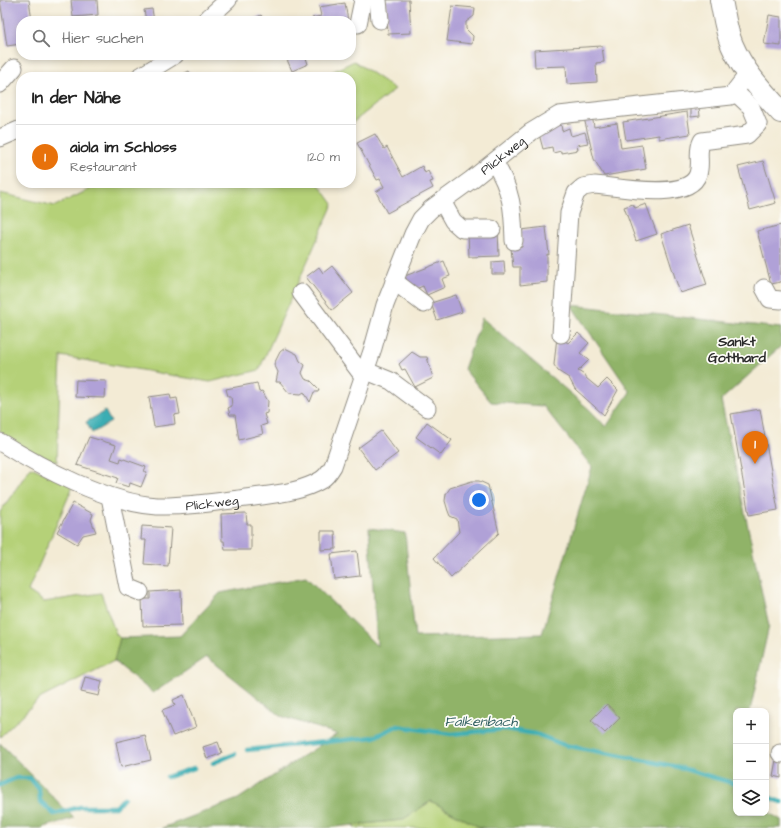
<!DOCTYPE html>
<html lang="de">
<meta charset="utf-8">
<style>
:root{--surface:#fff;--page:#f6f6f6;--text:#222;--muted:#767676;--line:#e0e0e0;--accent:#1a73e8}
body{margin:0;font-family:"Architects Daughter",sans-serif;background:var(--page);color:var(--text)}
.controls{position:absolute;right:12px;bottom:12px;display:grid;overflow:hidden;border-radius:8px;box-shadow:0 2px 6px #0003}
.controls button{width:36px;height:36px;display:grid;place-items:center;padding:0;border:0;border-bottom:1px solid var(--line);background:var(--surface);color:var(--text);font:20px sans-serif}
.you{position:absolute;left:479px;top:500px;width:14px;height:14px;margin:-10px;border:3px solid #fff;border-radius:50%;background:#1a73e8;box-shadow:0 0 0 6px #1a73e833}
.badge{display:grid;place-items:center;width:26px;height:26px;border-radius:50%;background:var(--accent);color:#fff;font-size:13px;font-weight:700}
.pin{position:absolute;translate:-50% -33px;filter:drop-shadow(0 1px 2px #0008)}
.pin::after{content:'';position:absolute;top:21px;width:14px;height:12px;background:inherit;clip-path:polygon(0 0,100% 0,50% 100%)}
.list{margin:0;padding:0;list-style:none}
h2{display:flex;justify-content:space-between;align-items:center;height:52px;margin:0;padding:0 16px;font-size:17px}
h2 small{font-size:13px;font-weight:400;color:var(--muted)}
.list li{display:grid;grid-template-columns:26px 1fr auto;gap:12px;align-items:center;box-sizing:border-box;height:64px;padding:0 16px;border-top:1px solid var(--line)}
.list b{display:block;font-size:15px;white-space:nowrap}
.list p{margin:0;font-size:13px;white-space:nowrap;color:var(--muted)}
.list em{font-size:13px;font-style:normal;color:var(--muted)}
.icon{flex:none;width:22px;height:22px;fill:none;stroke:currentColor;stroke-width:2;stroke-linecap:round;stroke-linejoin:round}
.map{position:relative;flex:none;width:781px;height:828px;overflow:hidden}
.search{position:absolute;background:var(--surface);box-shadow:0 2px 6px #0003;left:16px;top:16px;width:340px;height:44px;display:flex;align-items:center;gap:10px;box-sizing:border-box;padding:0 14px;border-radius:16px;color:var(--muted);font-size:15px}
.panel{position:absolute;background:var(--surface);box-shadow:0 2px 6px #0003;left:16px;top:72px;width:340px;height:116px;border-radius:16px}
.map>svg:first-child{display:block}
</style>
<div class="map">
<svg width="781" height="828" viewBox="0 0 781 828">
<rect width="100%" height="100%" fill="#fdfcf7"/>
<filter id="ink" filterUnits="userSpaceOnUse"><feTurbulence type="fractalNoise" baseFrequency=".025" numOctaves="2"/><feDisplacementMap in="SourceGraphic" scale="8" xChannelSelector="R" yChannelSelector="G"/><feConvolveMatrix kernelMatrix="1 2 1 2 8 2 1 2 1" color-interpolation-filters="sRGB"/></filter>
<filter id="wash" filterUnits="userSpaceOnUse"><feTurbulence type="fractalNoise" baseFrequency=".012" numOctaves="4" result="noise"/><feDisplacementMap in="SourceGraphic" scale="16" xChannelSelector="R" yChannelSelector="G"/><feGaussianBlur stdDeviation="0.9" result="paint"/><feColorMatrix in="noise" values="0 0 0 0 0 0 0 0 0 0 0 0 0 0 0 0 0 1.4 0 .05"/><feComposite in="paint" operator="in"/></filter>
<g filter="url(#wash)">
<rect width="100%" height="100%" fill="#f3ebd5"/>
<!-- green -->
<path fill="#b5d178" stroke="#707e52" d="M354,61l41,28 -44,35v-47h-29z
M103,183h215l15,21 -74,166 -49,12 -149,-26 -4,106 -47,-20 -10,-11v-238l55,13z
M31,467l42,19 -45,105 16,11 57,-9 15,41 4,4 -6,23 -75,38 -39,38v-225z
M431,801l48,26 6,1h-131v-3l48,-5z"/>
<!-- forest -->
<path fill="#90b368" stroke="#5e6f4a" d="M571,305l210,23v18l-60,54 48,226 -19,85h-14v66l-3,14 3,2v20h30v-2l15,9v8h-296l-6,-1 -48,-26 -29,19 -76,8h-164l76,-29 99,-65 -56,-18 -74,-59 -54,36 -39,-32 6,-23 60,-2 40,-43 86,-16 71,69 -8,-118 36,5 10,104 127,-3 50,-167 -49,-61 -52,-4 -27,-33 18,-51 108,92 16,17 24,-35z
M0,743l74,75 -33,10h-41z"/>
<!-- water -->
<path fill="#3badb3" stroke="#336c6f" d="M105,411l6,11 -19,11 -6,-11z"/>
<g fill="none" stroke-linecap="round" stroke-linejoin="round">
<!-- stream -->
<path stroke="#3badb3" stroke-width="4.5" d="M247,750l127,-13 23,-11 54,8 54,-5 31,5 28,11 114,22 58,17
M213,763l22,-9
M167,777l27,-9
M0,785l16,-7h14l9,11 1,12 14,13 26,-7h36l8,-9
M766,796l15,6"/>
</g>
<g id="blocks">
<!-- building -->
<path fill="#b0a1d7" d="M0,0h29l3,21h-11v3h-2l2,20 -14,2z
M71,0h26l1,15 -25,2z
M386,0h23l2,33 -23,1z
M345,3l3,18h-35l-1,-3 9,-2 -2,-9z
M452,6l23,2 -1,8 -8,6v7l7,7 -1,8 -25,-3z
M152,9l2,12h-8l-2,-11z
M261,15l4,6h-15z
M769,15l12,2v29l-17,-2z
M602,46l2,16 -8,1 1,19 -30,2 -1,-18 -31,1 -1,-17z
M285,55h20l3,9 -16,7z
M189,71l3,6h-15z
M691,108h8l1,8 -9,1z
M687,112l3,22 -31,5v-4l-33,5 -3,-18z
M592,115l2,12 23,-4 4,25 21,-3 4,24 -42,7 -10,-17 -10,-41z
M561,125l1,6 7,-3 2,8 14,-4 3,11 -11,2 1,5 -17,3v-2l-8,2 -1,-6 -9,2 -4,-15 7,-6z
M375,134l9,15 3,-2 16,30 19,-11 3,7 3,-2 5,10 -3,1 3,6 -46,25 -11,-21 8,-5 -4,-8 -3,1 -20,-37z
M763,161l13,42 -26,7 -12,-43z
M633,204l2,4 11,-4 11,30 -21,7 -12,-34z
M688,225l19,60 -27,8 -19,-59z
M781,225v57l-10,2 -14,-53z
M546,227l3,28 -2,-1v28l-27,3v-18h-7l-2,-19 11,-1 -1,-17z
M498,230l1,26 -30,1 -1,-25z
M444,261l6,15 -8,3 3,8 -18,8 -4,-9 -12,5 -6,-15z
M504,261l1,13h-13v-12z
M332,266l21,27 -21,17 -26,-33 13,-10 4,6z
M456,295l6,17 -25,8 -6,-17z
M578,333l11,10 -9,10 9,7 -11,11 8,5v2l12,10 9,-9 11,11 -14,25 -29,-26 -6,-11 -11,-7 -4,-6 3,-29 11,7z
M285,348l12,6 3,7 5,4 -3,8 3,6 6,2 8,8 -1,3h-4l-4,10 -6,-10 -3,2 -12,-1 -9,-11h-4l2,-10 -4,-8 6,-12z
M412,352l8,5h7l6,21 -18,9 -10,-18 -3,1 -3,-6z
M76,380l30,1 -1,17 -30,-1z
M257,383l2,9 3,-1 6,10 -1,12 -3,1 3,10 -6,2 2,8 -24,6 -4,-25h-5l-2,-7 4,-2 -1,-10h-3l-2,-7z
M170,394l1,5 6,-1 3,16 -6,1 1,9 -21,3 -5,-30z
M760,409l18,101 -29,5 -18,-101z
M427,422l25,18 -11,15 -25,-18z
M381,431l17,22 -23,17 -17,-22z
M89,437l27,8 -5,14 9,3 1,-4 25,9 -2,4 3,1 -6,15 -11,-4 -1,4 -13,-4 2,-5 -41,-13z
M472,481h7l9,4 11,48 -48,45 -17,-20 25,-26 -2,-13 -7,-3 -2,-5 -3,-10 1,-7 4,-6z
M73,503l20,11 -2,6 5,12 -13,3 -6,9 -20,-12z
M246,513l1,11h4v26h-26l-1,-9h-2l-1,-27z
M142,526l29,2 -3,38 -24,-2 2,-24h-5z
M321,531h14l1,18 -15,1z
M357,551l3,25 -26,3 -3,-25z
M181,590l1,35 -39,1 -1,-27h8v-7z
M85,677l17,4 -3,15 -18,-4z
M184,695l12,32 -23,9 -11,-26 13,-5 -2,-5z
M607,704l13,14 -15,15 -14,-13z
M145,735l6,25 -30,7 -5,-25z
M218,742l4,11 -15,6 -4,-12z
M776,760l5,1v17l-8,-2z"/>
</g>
</g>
<g filter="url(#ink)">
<use href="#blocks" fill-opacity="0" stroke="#8f8b80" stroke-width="1"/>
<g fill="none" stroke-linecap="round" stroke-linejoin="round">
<!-- minor casing -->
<g stroke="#8f8b80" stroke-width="19">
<g id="minor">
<path d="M378,0l2,20"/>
<path d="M205,21l23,-21"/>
<path d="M358,24l5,-24"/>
<path d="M139,77l36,-22"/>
<path d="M0,84l14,-16"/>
<path d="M0,138l21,-9"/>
<path d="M494,162c18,29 19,46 20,79"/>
<path d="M442,201l11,20 9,8h30"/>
<path d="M394,281l30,23"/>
<path d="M764,288l6,11 11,1"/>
<path d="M301,293l62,83"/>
<path d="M561,334l8,-121 7,-20 7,-6 12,-2c22,2 94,17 103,-11 4,-12 -2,-22 4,-33l45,-6 11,-11 -7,-17 -16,-15"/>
<path d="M364,370l27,11 36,27"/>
<path id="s1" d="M0,442c41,26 108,61 157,64 32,1 65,-5 97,-9 22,-3 47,-5 67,-17 5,-3 9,-9 12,-14l40,-118 12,-43 28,-71 8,-15 10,-10 40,-29 60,-48 28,-17 172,-19 17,-22"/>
<path d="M110,497l18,90 12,5"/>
<path d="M780,753l1,1"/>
</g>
</g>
<!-- major casing -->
<g stroke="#8f8b80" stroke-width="24">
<path id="major" d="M721,0c3,15 5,31 11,45 11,26 30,46 49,67"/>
</g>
<!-- minor -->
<use href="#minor" stroke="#fff" stroke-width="17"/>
<!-- major -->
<use href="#major" stroke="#fff" stroke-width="22"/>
</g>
</g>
<g text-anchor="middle" stroke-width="3.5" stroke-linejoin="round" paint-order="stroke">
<!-- street labels -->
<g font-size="13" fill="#2b2b2b" stroke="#fdfcf7">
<text dy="5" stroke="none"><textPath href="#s1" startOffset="723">Plickweg</textPath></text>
<text dy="5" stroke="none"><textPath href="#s1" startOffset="226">Plickweg</textPath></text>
</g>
<!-- neighbourhood labels -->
<g font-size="14" font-weight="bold" fill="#2b2b2b" stroke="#fdfcf7">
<text x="737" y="346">Sankt<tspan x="737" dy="16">Gotthard</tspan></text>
</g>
<!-- water labels -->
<g font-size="14" font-style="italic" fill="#315f61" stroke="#fdfcf7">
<text x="481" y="726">Falkenbach</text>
</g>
</g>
</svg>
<div class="controls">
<button>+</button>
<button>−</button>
<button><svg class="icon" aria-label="layers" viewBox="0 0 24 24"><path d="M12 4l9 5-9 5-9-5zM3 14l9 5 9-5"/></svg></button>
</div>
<div class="you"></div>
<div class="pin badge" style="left:755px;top:464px;background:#e8710a">1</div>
<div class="search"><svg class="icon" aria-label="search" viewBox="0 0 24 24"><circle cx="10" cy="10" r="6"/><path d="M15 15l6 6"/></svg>Hier suchen</div>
<section class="panel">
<h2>In der Nähe<small></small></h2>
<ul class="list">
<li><span class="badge" style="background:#e8710a">1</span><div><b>aiola im Schloss</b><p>Restaurant</p></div><em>120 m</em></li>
</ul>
</section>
</div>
